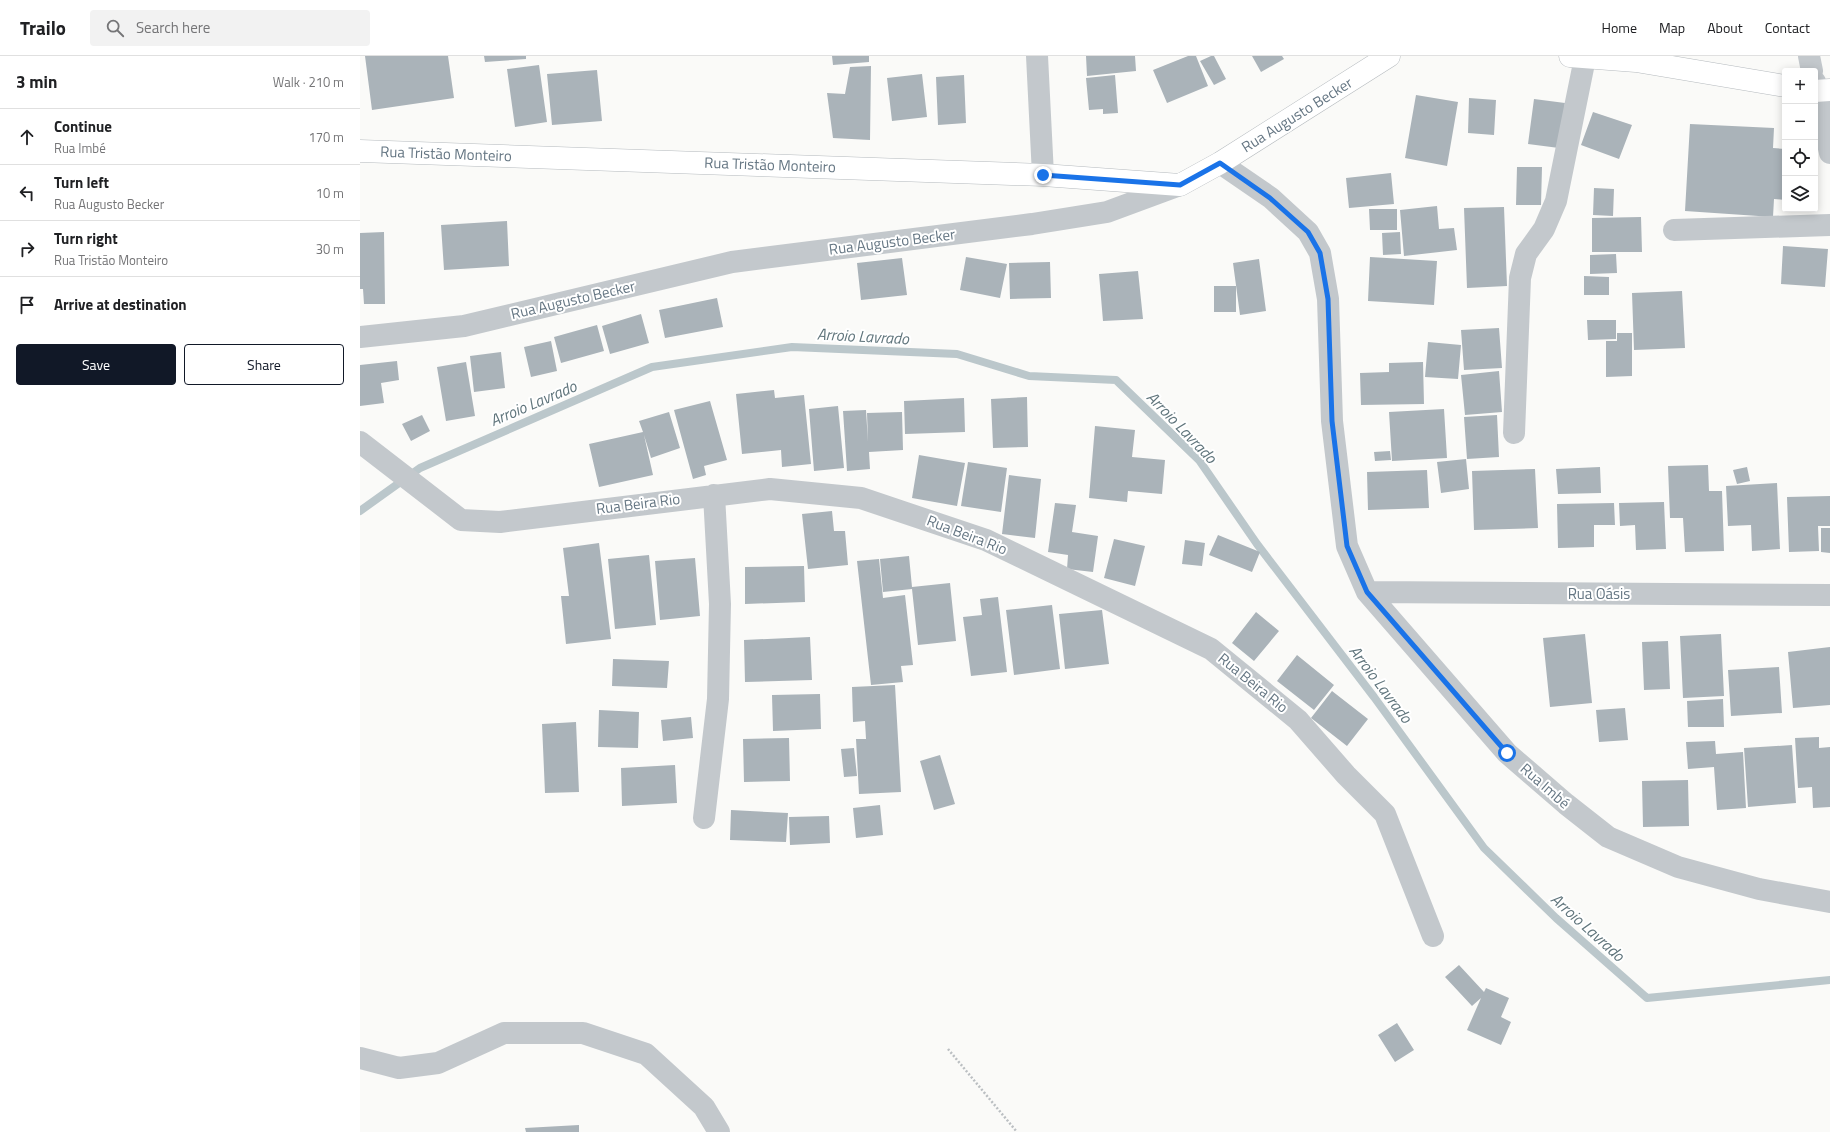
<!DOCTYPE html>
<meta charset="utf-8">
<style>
:root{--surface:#fff;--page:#f2f2f2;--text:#202124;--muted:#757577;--line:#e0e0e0;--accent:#111827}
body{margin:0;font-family:"Titillium Web",sans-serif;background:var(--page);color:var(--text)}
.controls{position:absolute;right:12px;top:12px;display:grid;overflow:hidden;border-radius:4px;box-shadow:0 2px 10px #0003}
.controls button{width:36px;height:36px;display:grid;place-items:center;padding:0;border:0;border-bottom:1px solid var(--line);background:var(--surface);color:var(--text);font:20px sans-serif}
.stop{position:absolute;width:12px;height:12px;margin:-9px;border:3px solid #1a73e8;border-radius:50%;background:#fff}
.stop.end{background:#1a73e8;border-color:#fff;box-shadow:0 1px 4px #0008}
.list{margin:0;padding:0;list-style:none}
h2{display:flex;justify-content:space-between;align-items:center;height:52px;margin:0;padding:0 16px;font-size:17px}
h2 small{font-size:13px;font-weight:400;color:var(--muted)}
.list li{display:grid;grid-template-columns:26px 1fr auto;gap:12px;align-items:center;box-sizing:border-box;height:56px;padding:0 16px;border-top:1px solid var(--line)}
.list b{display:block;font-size:15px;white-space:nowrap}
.list p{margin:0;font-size:13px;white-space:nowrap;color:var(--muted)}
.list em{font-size:13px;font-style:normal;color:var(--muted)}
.actions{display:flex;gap:8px;padding:12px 16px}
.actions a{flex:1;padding:9px 0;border:1px solid var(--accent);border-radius:4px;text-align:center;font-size:14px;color:var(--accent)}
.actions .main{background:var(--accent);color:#fff}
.icon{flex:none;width:22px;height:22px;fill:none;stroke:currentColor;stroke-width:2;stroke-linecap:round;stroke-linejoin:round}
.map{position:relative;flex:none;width:1470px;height:1076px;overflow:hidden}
header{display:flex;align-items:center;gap:24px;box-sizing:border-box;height:56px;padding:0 20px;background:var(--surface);border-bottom:1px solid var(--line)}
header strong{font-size:19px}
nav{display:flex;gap:22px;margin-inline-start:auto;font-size:14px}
.search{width:280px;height:36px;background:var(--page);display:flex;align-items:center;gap:10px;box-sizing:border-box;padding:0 14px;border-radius:4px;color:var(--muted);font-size:15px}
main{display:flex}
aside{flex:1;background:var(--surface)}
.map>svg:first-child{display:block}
</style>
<header>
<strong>Trailo</strong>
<div class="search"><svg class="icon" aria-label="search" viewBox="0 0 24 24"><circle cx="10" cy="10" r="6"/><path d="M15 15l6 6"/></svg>Search here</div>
<nav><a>Home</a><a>Map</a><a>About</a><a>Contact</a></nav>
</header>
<main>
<aside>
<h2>3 min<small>Walk · 210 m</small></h2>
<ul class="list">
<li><svg class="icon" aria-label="ahead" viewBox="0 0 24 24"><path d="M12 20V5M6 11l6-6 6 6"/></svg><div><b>Continue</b><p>Rua Imbé</p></div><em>170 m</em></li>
<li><svg class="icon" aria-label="left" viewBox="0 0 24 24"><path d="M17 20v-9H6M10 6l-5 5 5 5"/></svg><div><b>Turn left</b><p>Rua Augusto Becker</p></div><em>10 m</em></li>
<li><svg class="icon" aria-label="right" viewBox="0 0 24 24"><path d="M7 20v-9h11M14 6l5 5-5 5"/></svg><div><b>Turn right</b><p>Rua Tristão Monteiro</p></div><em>30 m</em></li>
<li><svg class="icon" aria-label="arrive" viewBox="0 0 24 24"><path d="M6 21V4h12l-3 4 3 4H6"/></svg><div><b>Arrive at destination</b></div></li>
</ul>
<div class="actions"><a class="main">Save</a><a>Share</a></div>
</aside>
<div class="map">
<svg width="1470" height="1076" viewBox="0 0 1470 1076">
<rect width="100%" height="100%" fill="#fafaf8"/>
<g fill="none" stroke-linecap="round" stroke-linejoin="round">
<!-- stream -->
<path stroke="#bbc7cb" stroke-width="8" d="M0,455l60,-43 232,-101 140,-20 165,7 72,22 87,4 83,80 58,84 117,153 110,151 72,70 91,80 183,-18"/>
</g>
<!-- building -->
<path fill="#aab3b9" d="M5,0h83l6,42 -82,12z
M124,0h42v3l-41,3z
M472,0h37v6l-36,3z
M726,0h49l1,15 -49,5z
M828,0h8l12,30 -41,17 -14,-33z
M851,0h3l12,23 -12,6 -14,-24z
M892,0h30l2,3 -23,13z
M179,9l8,57 -32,5 -8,-58z
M511,10l-1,74 -37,-2 -6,-45 18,1 5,-27z
M237,14l5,51 -50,4 -5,-51z
M562,18l5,43 -35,4 -5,-43z
M604,19l2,48 -28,2 -2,-48z
M755,19l3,38 -15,1v-5l-14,1 -3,-32z
M1056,39l42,7 -11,64 -42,-8z
M1109,42l27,2 -2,35 -26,-2z
M1174,43l31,4 -6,45 -31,-4z
M1233,56l39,13 -13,34 -38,-14z
M1330,68l84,4 -1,20 12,1v51l-11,-1 -1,18 -88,-6z
M1157,111h25l-1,38h-25z
M1031,117l3,31 -45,4 -3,-30z
M1234,132l20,1 -1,27 -20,-1z
M1077,150l2,23 15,-1 3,22 -53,6 -4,-46z
M1144,151l3,79 -40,2 -3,-80z
M1009,153h28v21h-27z
M1281,161l1,35h-50v-34z
M147,165l2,45 -65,4 -3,-45z
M24,176l1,72h-21l-1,-15h-3v-56z
M1040,176l1,22 -18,1 -1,-22z
M1423,190l45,3 -3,38 -44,-3z
M1256,198l1,19 -27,1v-19z
M606,201l41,7 -7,34 -40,-8z
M1010,201l67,4 -3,44 -66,-4z
M542,202l5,37 -46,5 -4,-37z
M899,203l7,52 -26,4 -7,-52z
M690,206l1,36 -41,1 -1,-36z
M778,215l5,48 -40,2 -4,-47z
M1224,220l25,1v18h-25z
M854,230h22v26h-22z
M1322,235l3,57 -51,2 -2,-57z
M357,242l6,29 -58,11 -6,-28z
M281,258l8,29 -39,11 -8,-28z
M1227,264h29v19l-28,1z
M237,269l7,26 -43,12 -7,-26z
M1139,272l3,40 -38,2 -3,-40z
M1257,277h15v43l-26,1v-36h11z
M191,285l6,30 -26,6 -7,-30z
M1068,286l33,3 -3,34 -33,-2z
M141,296l4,36 -31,4 -4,-36z
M37,305l2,19 -18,3 3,20 -24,3v-41z
M106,306l9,54 -29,5 -9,-54z
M1063,306l1,42 -63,1 -1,-32 29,-1v-9z
M1139,315l3,41 -37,3 -4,-40z
M414,334l1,8 29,-3 7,69 -29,3 -1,-17 -39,4 -6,-60z
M667,341l1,50 -35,1 -2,-49z
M604,342l1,34 -60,2 -1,-33z
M350,345l17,59 -23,6 2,9 -13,4 -19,-69z
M478,350l6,62 -30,3 -5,-62z
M1084,353l3,49 -55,3 -3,-49z
M506,354l2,32 -1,-29 35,-1 1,38 -34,2 1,17 -23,2 -4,-60z
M309,356l11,36 -29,10 -7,-23 9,40 -54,12 -10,-43 54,-12 -4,-11z
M62,359l8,16 -19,10 -9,-17z
M1137,359l2,42 -32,2 -3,-42z
M735,370l40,4 -3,27 33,3 -3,34 -34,-3 -1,11 -38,-4z
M1030,395l1,9 -16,1 -1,-9z
M559,399l46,8 -8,43 -45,-8z
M1106,403l3,30 -28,4 -4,-31z
M608,406l39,6 -6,44 -40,-6z
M1348,409l1,26h13l2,60 -39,1 -2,-34h-13l-2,-52z
M1240,411l1,26 -43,1 -2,-25z
M1387,411l3,14 -13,3 -4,-14z
M1175,413l3,59 -64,2 -2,-59z
M1067,414l2,38 -61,2 -1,-38z
M649,419l32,4 -6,59 -33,-4z
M1417,427l3,66 -28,2 -1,-26 -23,1 -2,-40z
M1470,440v30h-12l1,25 -30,1 -2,-55z
M1304,446l2,47 -30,1 -1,-25 -15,1 -1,-23z
M695,447l21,2 -4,27 26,4 -5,36 -26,-3 1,-14 -20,-3z
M1254,447l1,22h-21v22l-36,1 -1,-44z
M472,455l2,20h11l3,34 -40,4 -6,-55z
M1461,472h9v25l-9,-1z
M858,479l42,17 -8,20 -43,-17z
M754,483l31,7 -10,40 -31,-8z
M825,484l20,3 -3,23 -20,-2z
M239,487l12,96 -45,5 -5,-48h8l-6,-48z
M289,499l7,70 -41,4 -7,-70z
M549,500l3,31 38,-4 6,58 -38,4 -6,-56 -29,3 -3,-33z
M335,502l5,58 -40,4 -5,-59z
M519,503l4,39 22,-3 8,70 -12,1 2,16 -32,3 -14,-124z
M444,510l1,36 -60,2v-37z
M638,541l9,75 -36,4 -8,-59 19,-2 -2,-16z
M692,549l8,64 -46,6 -8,-65z
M742,554l7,54 -44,5 -6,-55z
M896,556l23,19 -25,30 -22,-18z
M1225,578l7,69 -42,4 -7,-69z
M1361,578l3,62 -41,2 -3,-62z
M450,581l2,43 -67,2 -1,-42z
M1308,585l2,48 -26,1 -2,-48z
M1470,591v58l-37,3 -5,-56z
M937,599l37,30 -20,25 -37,-29z
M253,603l56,2 -2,27 -55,-2z
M1419,611l3,46 -51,3 -3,-46z
M535,629l6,107 -42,2 -3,-55h10l-1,-18 -12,1 -1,-35z
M972,635l36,28 -21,27 -36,-28z
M460,638l1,35 -48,2 -1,-36z
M1363,643l1,28h-36l-1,-26z
M1265,652l3,32 -29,2 -3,-32z
M239,654l40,2 -1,36 -40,-1z
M331,661l2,21 -30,3 -2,-21z
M216,666l3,70 -34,1 -3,-69z
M1459,681v11l11,-1v60l-17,1 -1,-21 -14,1 -3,-50z
M429,682l1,43 -46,1 -1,-43z
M1355,685l1,13 27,-2 3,56 -29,2 -3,-43 -26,2 -2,-27z
M1432,689l4,58 -48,4 -4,-59z
M494,692l3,28 -13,1 -3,-28z
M580,699l15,49 -21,6 -14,-49z
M315,709l2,38 -55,3 -1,-38z
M1328,724l1,46 -46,1 -1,-46z
M520,749l3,30 -27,3 -3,-30z
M371,754l57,3 -2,29 -56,-2z
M469,760l1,27 -40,2 -1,-28z
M1099,909l25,27 2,-4 23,10 -8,19 10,5 -10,23 -34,-15 14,-32 -9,8 -27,-29z
M1037,967l17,27 -19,12 -17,-27z
M219,1069v7h-53l-1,-4z"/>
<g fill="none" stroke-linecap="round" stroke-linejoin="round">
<!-- major casing -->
<g stroke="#b5babe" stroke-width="23">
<path id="major" d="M1210,0l66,5 149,25
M1455,35l15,-1
M0,95l683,24 137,10 40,-22 169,-107"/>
</g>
<!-- path -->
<path stroke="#bbbfc2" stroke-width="2.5" stroke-dasharray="2 2" stroke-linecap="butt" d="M588,993l69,83"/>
<!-- minor -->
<path stroke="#c3c8cc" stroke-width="22" d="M677,0l6,119
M1449,0l3,15
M1455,26l15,71
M860,107l51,35 37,34 12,21 8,46 4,122 15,125 20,46 140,161 59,51 42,33 70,30 81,22 71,13
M1314,174l156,-5
M0,281l104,-11 268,-64 300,-38 75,-12 73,-27
M1154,377l6,-155 6,-24 18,-25 12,-28 29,-143
M0,386l101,78 39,2 270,-33 91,9 125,42 225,109 87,71 48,55 39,39 48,122
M1007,536l463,3
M344,762l14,-119 2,-95 -6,-109
M0,1002l39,10 39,-5 66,-30h79l63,21 58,53 15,25"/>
<!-- major -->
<use href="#major" stroke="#fff" stroke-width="22"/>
</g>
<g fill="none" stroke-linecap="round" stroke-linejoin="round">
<!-- route -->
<path stroke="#1a73e8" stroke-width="5" d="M683,119l137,10 40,-22 50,35 38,34 12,21 8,46 4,122 15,125 20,46 140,161"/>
</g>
<g text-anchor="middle" stroke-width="4" stroke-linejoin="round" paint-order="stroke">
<!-- street labels -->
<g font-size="15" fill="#657683" stroke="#fff">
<text transform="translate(937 59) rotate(-32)" y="5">Rua Augusto Becker</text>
<text transform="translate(86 98) rotate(2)" y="5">Rua Tristão Monteiro</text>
<text transform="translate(410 109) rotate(2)" y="5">Rua Tristão Monteiro</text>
<text transform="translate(532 186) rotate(-7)" y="5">Rua Augusto Becker</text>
<text transform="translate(213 244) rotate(-13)" y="5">Rua Augusto Becker</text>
<text transform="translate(278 448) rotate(-7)" y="5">Rua Beira Rio</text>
<text transform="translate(607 479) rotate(21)" y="5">Rua Beira Rio</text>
<text x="1239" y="543">Rua Oásis</text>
<text transform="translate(893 627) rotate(39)" y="5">Rua Beira Rio</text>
<text transform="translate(1185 730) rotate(41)" y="5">Rua Imbé</text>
</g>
<!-- water labels -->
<g font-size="16" font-style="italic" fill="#60757c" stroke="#fff">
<text transform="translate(503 280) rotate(3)" y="6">Arroio Lavrado</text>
<text transform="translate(173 347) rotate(-23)" y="6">Arroio Lavrado</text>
<text transform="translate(822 371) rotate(46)" y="6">Arroio Lavrado</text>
<text transform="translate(1021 628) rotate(53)" y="6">Arroio Lavrado</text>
<text transform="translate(1228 871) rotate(42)" y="6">Arroio Lavrado</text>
</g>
</g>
</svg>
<div class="controls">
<button>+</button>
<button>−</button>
<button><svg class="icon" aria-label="locate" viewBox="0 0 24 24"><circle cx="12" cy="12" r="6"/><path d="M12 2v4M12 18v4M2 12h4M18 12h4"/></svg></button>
<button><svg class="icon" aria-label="layers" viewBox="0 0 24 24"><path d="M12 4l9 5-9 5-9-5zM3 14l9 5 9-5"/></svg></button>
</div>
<div class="stop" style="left:1147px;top:697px"></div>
<div class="stop end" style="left:683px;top:119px"></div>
</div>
</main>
